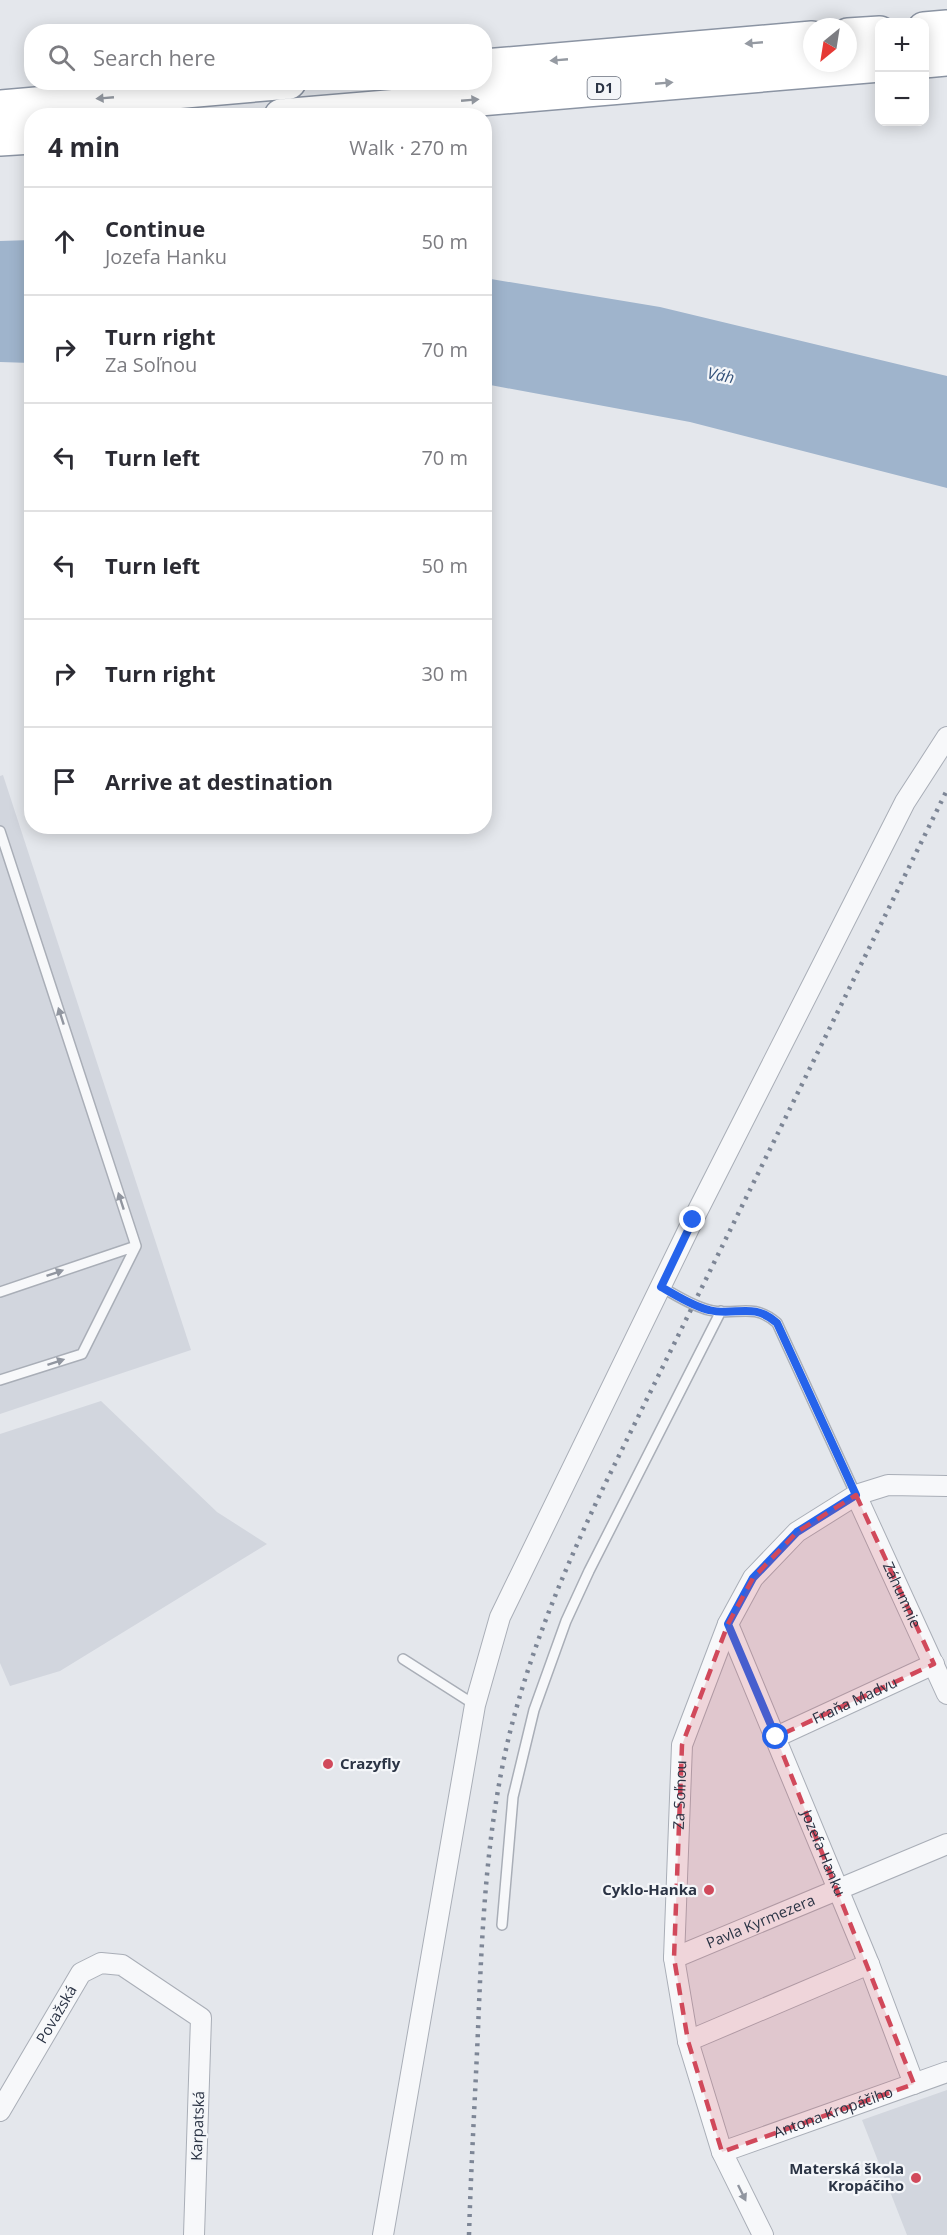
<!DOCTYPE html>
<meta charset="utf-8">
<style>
:root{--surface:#fff;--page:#f7f7f7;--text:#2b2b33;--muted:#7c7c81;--line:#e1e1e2}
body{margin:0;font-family:"Open Sans",sans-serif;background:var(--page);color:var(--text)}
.controls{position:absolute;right:18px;top:18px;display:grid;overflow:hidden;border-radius:12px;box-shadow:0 3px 15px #0003}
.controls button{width:54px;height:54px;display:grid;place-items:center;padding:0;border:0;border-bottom:2px solid var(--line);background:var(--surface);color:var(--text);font:30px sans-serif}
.compass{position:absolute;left:803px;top:18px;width:54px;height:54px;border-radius:50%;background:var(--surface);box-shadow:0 3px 15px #0003;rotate:210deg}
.stop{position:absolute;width:18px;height:18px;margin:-14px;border:4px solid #2563eb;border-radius:50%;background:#fff}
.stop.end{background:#2563eb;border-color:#fff;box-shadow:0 2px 6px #0008}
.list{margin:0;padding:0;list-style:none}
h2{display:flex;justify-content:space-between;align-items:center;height:78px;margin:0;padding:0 24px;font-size:26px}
h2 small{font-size:20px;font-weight:400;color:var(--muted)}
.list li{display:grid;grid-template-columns:39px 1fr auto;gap:18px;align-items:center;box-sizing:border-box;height:108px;padding:0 24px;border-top:2px solid var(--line)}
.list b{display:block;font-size:22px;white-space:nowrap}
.list p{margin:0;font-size:20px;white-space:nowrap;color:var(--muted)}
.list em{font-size:20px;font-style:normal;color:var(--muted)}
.icon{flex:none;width:33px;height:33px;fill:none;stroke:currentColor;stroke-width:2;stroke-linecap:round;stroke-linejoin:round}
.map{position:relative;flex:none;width:947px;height:2235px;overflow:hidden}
.search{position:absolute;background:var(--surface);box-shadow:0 3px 15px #0003;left:24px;top:24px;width:468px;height:66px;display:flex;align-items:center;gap:15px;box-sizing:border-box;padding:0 21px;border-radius:24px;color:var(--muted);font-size:22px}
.panel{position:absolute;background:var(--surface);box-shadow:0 3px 15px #0003;left:24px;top:108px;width:468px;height:726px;border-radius:24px}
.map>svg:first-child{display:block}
</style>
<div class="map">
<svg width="947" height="2235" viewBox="0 0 947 2235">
<rect width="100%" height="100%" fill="#e4e7ec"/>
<!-- built -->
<path fill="#d2d6de" d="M3,775l188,575 -191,64v-638z
M101,1401l116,111 50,32 -207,127 -50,15 -10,-23v-229z
M947,2090v145h-40l-45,-115z"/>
<!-- water -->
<path fill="#9fb4cc" d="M31,240v123l-31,-1v-121z
M485,278l175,29 287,69v112l-257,-66 -205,-38z"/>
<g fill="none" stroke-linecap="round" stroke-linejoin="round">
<!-- service casing -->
<g stroke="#a9aeb7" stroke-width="12">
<path id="service" d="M0,831l136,415 -54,108 -82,26
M661,1287c15,8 31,19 48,23 26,7 43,-9 68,13l79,172
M0,1292l136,-46
M403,1659l72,46
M502,1925l11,-128 21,-87 32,-89 23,-50 132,-260"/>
</g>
<!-- minor casing -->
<g stroke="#a9aeb7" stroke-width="22">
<g id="minor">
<path id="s1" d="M856,1495l91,199"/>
<path id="s2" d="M728,1624l141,340 45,120"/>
<path id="s3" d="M776,1737l158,-73"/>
<path id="s4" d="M674,1958l273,-114"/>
<path d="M688,2041l181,-77"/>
<path id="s5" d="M0,2111l81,-138 20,-10 21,2 79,53 -7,217"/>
<path id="s6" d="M722,2152l225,-80"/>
<path d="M383,2235l92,-530 25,-88 193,-397 212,-418 42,-65"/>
<path id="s7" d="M763,2235l-41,-83 -34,-111 -14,-83 8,-213 46,-121 25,-46 44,-46 59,-37 32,-10 59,1"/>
</g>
</g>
<!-- motorway casing -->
<g stroke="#8b94a3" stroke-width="36">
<path id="motorway" d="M924,29l23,-2
M848,35l32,-2
M924,61l23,-2
M484,66l328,-28
M0,107l289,-25
M281,116l599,-51
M0,139l32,-2"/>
</g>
<!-- service -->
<use href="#service" stroke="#f7f8fa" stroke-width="9"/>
<!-- minor -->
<use href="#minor" stroke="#f7f8fa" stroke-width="20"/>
<!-- motorway -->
<use href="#motorway" stroke="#fff" stroke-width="33"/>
<!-- rail -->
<path stroke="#7d8696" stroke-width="4.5" stroke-dasharray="3 6" stroke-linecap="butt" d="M469,2235c2,-68 6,-136 9,-205 4,-100 8,-200 32,-298 22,-87 57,-169 96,-250l341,-692"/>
</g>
<!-- one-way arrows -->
<defs><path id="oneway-solid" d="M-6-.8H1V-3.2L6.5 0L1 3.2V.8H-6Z" transform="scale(1.5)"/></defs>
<g fill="#959aa2">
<use href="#oneway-solid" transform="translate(754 43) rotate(175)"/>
<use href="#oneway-solid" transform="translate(559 60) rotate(175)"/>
<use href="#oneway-solid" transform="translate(664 83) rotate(-5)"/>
<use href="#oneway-solid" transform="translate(105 98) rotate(175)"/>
<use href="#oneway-solid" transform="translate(470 100) rotate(-5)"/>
</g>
<g fill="#9196a0">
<use href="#oneway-solid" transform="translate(61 1016) rotate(-108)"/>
<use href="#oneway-solid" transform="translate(121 1201) rotate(-108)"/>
<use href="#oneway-solid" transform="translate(55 1273) rotate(-19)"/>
<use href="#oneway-solid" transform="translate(56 1362) rotate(-18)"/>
<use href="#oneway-solid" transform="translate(742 2193) rotate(64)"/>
</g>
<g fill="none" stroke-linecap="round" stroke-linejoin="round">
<!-- route -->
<path stroke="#2563eb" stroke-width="8" d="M693,1220l-32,67c15,8 31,19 48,23 26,7 43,-9 68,13l79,172 -59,37 -44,46 -25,46 48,113"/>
</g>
<!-- marked area -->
<path fill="#d1495b" fill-opacity="0.2" stroke="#d1495b" stroke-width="4.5" stroke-dasharray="12 8" stroke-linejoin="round" d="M856,1495l78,169 -158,73 138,347 -192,68 -34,-111 -14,-83 8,-213 46,-121 25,-46 44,-46z"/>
<!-- markers -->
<g fill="#d1495b" stroke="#f4f6f9" stroke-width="2">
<circle cx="328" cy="1764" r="6"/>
<circle cx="709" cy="1890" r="6"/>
<circle cx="916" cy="2178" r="6"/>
</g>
<g text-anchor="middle" stroke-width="4.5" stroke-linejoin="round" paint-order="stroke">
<!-- shield labels -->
<rect fill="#f4f6f9" stroke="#676e7b" stroke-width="1.5" x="587.5" y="77" width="33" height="22" rx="4.5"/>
<g font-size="14" font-weight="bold" fill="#2b3445">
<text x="604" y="93">D1</text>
</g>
<!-- street labels -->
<g font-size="15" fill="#2b3445" stroke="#f4f6f9">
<text dy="5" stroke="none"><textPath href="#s1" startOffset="110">Záhumnie</textPath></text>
<text dy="5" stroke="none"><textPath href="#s3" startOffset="87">Fraňa Madvu</textPath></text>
<text dy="5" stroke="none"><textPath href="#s7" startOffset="456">Za Soľnou</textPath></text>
<text dy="5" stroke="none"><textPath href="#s2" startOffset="248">Jozefa Hanku</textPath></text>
<text dy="5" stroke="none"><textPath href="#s4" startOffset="94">Pavla Kyrmezera</textPath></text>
<text dy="5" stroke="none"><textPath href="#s5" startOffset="112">Považská</textPath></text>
<text dy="5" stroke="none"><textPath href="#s6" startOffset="118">Antona Kropáčiho</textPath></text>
<text transform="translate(198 2126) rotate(-88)" y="5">Karpatská</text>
</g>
<!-- poi labels -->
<g font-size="15" font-weight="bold" fill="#2b3445" stroke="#f4f6f9" text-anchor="end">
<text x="340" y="1769" text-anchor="start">Crazyfly</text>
<text x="697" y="1895">Cyklo-Hanka</text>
<text x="904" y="2174">Materská škola<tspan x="904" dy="17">Kropáčiho</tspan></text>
</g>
<!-- water labels -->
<g font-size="16" font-style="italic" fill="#34527a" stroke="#f4f6f9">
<text transform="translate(721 375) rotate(11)" y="6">Váh</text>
</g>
</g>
</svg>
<div class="controls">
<button>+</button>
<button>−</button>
</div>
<svg class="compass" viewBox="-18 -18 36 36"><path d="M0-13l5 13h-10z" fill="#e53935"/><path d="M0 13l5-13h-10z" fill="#7c7c81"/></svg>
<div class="stop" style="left:776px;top:1737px"></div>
<div class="stop end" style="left:693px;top:1220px"></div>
<div class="search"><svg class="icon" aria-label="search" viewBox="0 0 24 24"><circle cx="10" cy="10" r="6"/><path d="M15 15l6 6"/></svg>Search here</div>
<section class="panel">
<h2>4 min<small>Walk · 270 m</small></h2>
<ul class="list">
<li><svg class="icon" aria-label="ahead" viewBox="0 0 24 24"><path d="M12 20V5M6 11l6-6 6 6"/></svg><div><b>Continue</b><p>Jozefa Hanku</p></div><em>50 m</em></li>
<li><svg class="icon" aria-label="right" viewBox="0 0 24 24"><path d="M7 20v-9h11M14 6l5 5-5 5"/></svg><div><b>Turn right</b><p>Za Soľnou</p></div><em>70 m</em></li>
<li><svg class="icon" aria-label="left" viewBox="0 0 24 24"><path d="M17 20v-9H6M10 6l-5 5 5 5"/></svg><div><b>Turn left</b></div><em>70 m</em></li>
<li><svg class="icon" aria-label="left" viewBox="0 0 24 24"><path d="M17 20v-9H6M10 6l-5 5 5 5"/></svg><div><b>Turn left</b></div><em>50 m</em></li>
<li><svg class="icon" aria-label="right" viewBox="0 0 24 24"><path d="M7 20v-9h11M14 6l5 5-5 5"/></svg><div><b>Turn right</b></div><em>30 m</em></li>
<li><svg class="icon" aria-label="arrive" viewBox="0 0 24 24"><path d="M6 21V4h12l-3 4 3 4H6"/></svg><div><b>Arrive at destination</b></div></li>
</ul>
</section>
</div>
